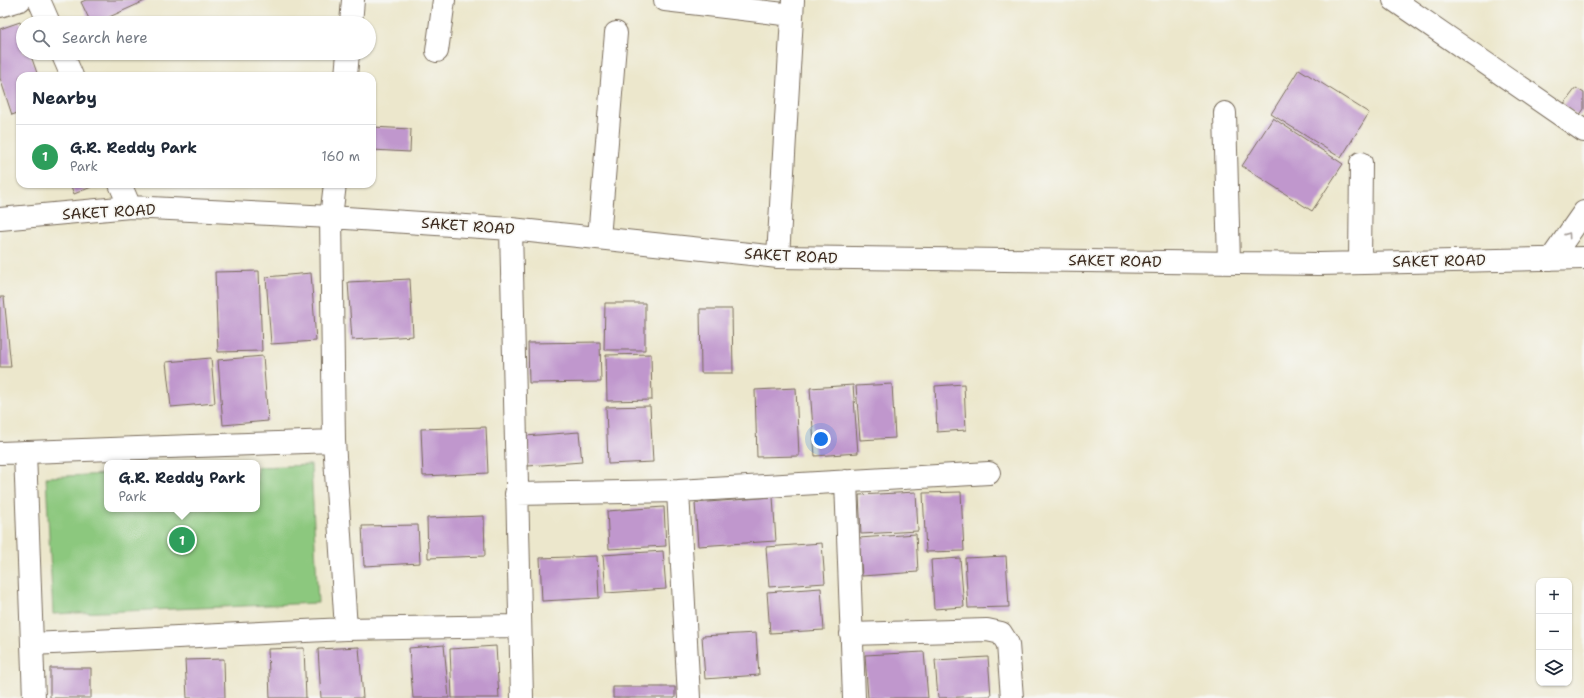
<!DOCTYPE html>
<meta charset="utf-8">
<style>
:root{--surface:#fff;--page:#f2f2f3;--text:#1f2937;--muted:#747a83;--line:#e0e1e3;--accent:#1f6fb2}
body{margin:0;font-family:"Shantell Sans",sans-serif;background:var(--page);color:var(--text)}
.controls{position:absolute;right:12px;bottom:12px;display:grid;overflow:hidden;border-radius:8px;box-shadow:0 1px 3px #0004}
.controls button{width:36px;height:36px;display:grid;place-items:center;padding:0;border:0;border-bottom:1px solid var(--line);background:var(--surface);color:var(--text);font:20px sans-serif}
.you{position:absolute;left:821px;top:439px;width:14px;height:14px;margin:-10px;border:3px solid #fff;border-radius:50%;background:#1a73e8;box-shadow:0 0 0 6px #1a73e833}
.badge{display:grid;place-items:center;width:26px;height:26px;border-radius:50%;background:var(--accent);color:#fff;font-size:13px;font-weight:700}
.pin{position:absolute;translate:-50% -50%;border:2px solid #fff;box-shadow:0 1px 4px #0006}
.popup{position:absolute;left:104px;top:460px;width:156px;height:52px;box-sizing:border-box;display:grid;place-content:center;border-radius:8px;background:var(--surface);filter:drop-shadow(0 1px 3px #0005);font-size:13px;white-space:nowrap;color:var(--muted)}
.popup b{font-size:15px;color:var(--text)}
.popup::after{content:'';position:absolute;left:50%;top:100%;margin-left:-8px;border:8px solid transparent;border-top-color:var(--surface)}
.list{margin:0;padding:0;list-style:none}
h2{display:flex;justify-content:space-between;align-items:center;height:52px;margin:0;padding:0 16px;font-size:17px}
h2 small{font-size:13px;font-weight:400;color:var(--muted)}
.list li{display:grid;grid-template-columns:26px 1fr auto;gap:12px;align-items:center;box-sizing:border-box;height:64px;padding:0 16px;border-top:1px solid var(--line)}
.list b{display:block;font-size:15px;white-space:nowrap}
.list p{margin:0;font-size:13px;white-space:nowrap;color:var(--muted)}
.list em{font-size:13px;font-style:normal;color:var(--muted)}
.icon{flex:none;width:22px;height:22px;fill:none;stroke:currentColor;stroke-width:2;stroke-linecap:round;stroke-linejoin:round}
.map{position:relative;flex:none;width:1584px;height:698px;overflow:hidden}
.search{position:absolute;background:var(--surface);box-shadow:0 1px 3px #0004;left:16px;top:16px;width:360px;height:44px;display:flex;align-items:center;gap:10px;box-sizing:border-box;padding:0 14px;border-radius:22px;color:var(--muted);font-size:15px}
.panel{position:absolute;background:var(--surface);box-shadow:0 1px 3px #0004;left:16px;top:72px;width:360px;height:116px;border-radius:12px}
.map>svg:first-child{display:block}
</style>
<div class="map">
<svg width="1584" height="698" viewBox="0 0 1584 698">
<rect width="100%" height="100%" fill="#f6f6f2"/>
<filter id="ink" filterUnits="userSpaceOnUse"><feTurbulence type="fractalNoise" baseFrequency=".025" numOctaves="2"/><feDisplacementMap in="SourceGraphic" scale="8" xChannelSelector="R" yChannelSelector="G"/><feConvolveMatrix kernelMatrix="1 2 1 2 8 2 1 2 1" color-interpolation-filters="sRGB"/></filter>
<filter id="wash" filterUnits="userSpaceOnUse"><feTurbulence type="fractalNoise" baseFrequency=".012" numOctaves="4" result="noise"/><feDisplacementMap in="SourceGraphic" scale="16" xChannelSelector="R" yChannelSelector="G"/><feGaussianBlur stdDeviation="0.9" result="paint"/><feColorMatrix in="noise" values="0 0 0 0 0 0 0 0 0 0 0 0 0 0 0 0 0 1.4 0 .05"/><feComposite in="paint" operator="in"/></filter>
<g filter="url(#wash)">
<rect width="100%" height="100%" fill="#ece7cc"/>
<!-- green -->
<path fill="#8cc87e" stroke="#64794e" d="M311,465l7,138 -265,11 -7,-137 61,-3v35h150v-42z"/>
<g id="blocks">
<!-- building -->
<path fill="#c097cd" d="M86,0h61l-51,23h-5l-10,-21z
M20,22l3,9v22h7l8,23h-18v36l-8,3 -12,-37v-49z
M1299,69l70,44 -28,45 -70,-44z
M1576,88l8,5v16l-5,7 -16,-11z
M1273,118l70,46 -31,47 -70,-45z
M372,127l39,2 -1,23 -38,-2z
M70,184h29l-25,10z
M259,271l3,80 -44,1 -3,-80z
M311,273l5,68 -45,3 -5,-67z
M410,279l3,57 -61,4 -4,-58z
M0,297h4l7,70h-11z
M605,303h40v47h-41z
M700,309h32l1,64h-32z
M600,342l1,40 -72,1 -1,-40z
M651,354l1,46 -45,1 -1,-46z
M263,356l5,65 -45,4 -5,-65z
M211,358l4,45 -44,4 -5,-45z
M892,384l3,54 -35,2 -4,-54z
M964,384l2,46 -29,2 -2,-46z
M853,385l5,68 -43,3 -5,-68z
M796,388l3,68 -42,1 -2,-67z
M650,406l3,56 -45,2 -2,-57z
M486,427l2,46 -65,3 -2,-47z
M579,432l3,30 -54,4 -3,-30z
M916,492l2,39 -57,3 -2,-39z
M961,492l3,59 -38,1 -3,-59z
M773,497l3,44 -78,5 -3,-43z
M664,507l2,39 -57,3 -2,-38z
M484,516l1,40 -57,2 -1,-40z
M418,525l2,38 -56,3 -2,-40z
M916,534l2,38 -56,4 -3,-38z
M822,543l3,40 -56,4 -3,-40z
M663,551l3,38 -60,4 -3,-38z
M597,556l2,42 -57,3 -2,-43z
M1006,556l3,51 -41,1 -3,-50z
M960,558l4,49 -30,2 -3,-49z
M821,588l3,42 -54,3 -3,-41z
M756,633l3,42 -54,4 -3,-43z
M444,645l5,53h-36l-4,-50z
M496,646l3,52h-47l-2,-49z
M359,647l4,51h-42l-3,-49z
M304,648l2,50h-36l-2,-49z
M924,652l4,46h-60l-3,-43z
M988,657l3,39 -53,2 -3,-38z
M224,659l1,39h-38l-2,-38z
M50,668h41v30h-41z
M613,687h62v11h-62z"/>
</g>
</g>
<g filter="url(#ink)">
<use href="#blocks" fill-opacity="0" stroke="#796c5b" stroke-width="1"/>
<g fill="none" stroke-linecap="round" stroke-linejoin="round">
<!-- minor casing -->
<g stroke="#796c5b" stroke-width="24">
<path id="minor" d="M39,0l10,23
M665,0l127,15
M1394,0l190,131
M0,6l20,-6
M351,23l2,-23
M437,51l7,-51
M62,53l10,23
M346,76l2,-23
M1225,113l4,150
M120,184l10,23
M335,184l-4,33 3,224 12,188
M0,219l130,-12 201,10 180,12 267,28 541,7 265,-6
M511,229l11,469
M599,238l17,-205
M778,257l15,-257
M1551,259l33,-47
M1360,263l1,-100
M25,452l9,246
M0,453l334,-12
M846,481l8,217
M678,491l11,207
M516,494l162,-3 311,-18
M851,634l136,-4 14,3 7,11 4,54
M32,644l314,-15 174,-3"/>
</g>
<!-- minor -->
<use href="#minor" stroke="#fff" stroke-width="22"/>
</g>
<!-- one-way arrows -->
<defs><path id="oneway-chevron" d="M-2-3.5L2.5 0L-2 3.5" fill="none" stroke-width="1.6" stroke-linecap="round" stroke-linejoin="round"/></defs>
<use stroke="#a79f9a" href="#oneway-chevron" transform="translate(1568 235) rotate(-55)"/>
</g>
<g text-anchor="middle" stroke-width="3.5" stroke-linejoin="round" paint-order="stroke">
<!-- street labels -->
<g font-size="15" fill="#3b2a1e" stroke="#f6f6f2">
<text transform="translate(109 212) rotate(-3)" y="5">SAKET ROAD</text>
<text transform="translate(468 226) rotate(4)" y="5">SAKET ROAD</text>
<text transform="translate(791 256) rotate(3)" y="5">SAKET ROAD</text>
<text transform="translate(1115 261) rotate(1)" y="5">SAKET ROAD</text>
<text transform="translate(1439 261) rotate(-1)" y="5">SAKET ROAD</text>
</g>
</g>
</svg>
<div class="controls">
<button>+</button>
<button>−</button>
<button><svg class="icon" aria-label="layers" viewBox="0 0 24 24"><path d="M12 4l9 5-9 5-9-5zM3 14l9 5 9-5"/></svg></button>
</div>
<div class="you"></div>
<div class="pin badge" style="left:182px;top:540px;background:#2e9e5b">1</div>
<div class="popup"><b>G.R. Reddy Park</b>Park</div>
<div class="search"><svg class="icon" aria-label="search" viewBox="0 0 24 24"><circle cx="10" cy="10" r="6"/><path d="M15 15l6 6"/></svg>Search here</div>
<section class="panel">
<h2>Nearby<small></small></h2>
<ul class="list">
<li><span class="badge" style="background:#2e9e5b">1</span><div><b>G.R. Reddy Park</b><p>Park</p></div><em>160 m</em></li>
</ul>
</section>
</div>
